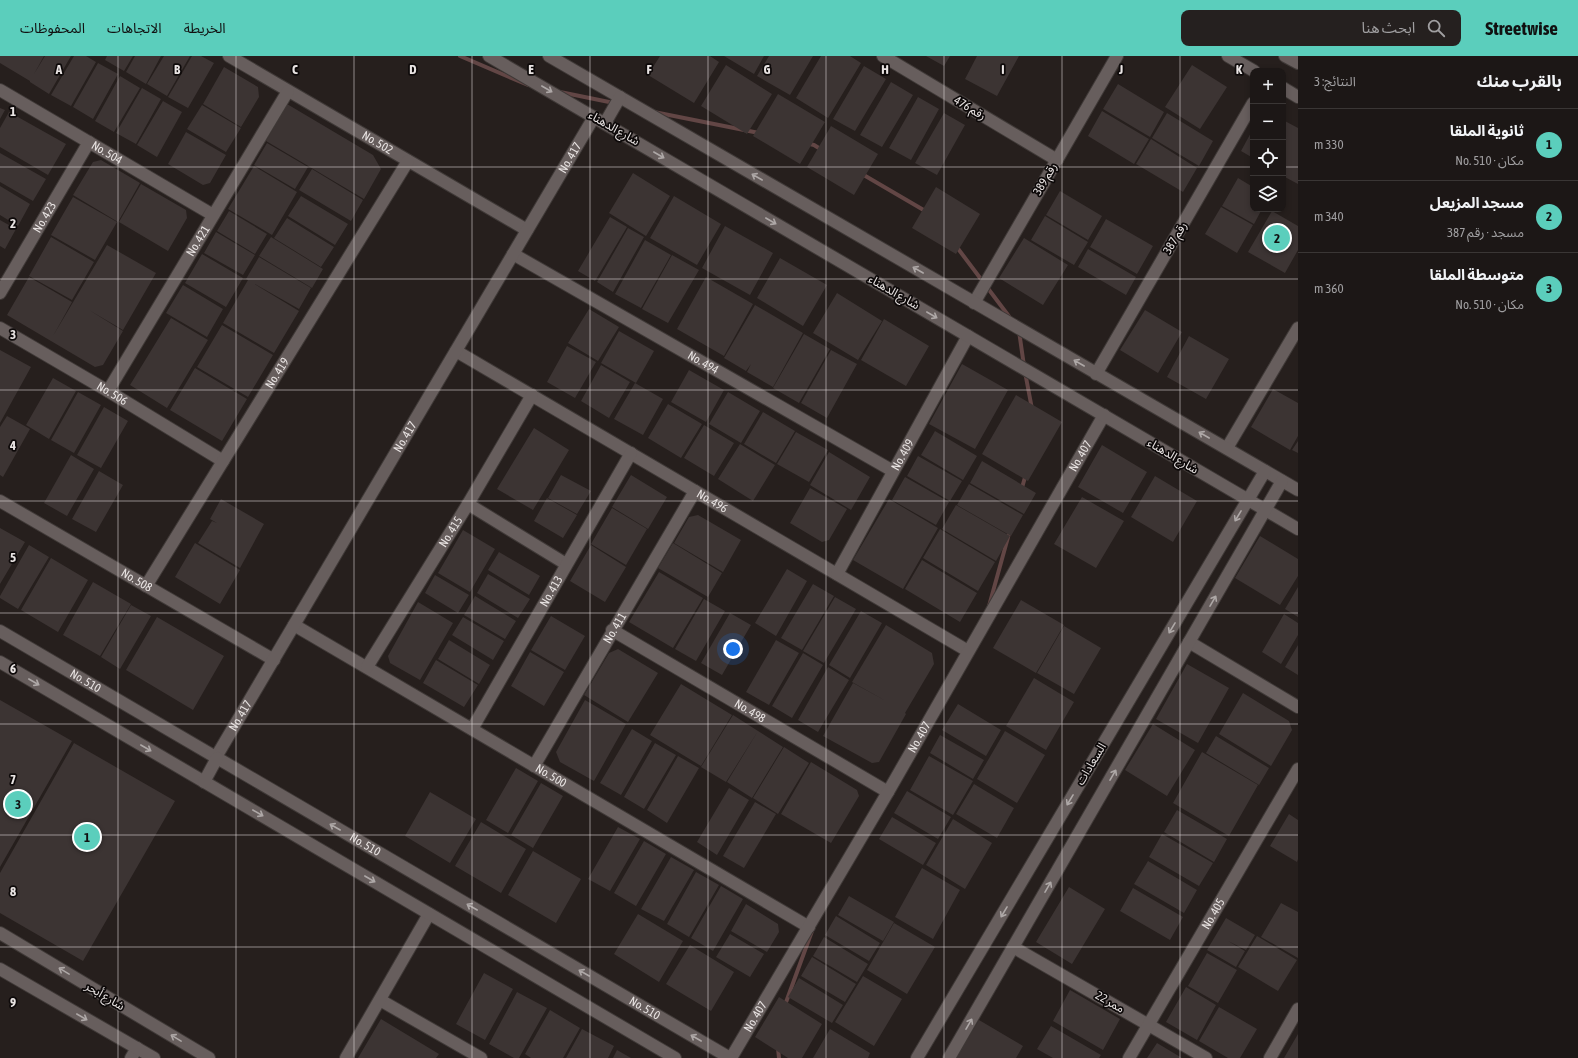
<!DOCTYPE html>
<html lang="ar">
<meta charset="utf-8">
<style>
:root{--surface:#1c1716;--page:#25201f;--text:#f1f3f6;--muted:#a09fa1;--line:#3a3635;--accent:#5bcebc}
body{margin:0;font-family:"Asap Condensed","Noto Sans Arabic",sans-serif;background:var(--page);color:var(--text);direction:rtl}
.controls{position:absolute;right:12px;top:12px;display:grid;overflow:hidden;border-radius:8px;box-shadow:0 2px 6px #0003}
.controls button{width:36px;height:36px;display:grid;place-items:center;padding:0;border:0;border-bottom:1px solid var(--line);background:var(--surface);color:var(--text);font:20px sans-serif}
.you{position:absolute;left:733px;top:593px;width:14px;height:14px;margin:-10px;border:3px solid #fff;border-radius:50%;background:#1a73e8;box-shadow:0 0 0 6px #1a73e833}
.badge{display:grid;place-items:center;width:26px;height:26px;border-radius:50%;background:var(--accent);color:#111;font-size:13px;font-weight:700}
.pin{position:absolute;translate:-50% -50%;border:2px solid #fff;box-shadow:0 1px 4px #0006}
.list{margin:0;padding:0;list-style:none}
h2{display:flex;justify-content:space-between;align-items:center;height:52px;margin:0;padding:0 16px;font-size:17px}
h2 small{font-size:13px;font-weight:400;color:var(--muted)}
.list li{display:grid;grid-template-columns:26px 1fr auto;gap:12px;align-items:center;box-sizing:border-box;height:72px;padding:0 16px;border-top:1px solid var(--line)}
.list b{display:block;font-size:15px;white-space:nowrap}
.list p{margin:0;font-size:13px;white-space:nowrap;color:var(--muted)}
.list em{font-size:13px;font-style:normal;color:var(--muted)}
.icon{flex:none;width:22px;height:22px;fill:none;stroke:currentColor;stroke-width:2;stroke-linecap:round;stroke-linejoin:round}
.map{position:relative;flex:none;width:1298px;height:1002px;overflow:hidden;direction:ltr}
header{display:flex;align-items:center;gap:24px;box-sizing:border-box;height:56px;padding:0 20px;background:var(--accent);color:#111}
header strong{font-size:19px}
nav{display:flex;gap:22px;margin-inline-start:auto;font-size:14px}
.search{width:280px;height:36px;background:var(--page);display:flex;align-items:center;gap:10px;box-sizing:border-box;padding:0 14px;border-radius:8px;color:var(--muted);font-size:15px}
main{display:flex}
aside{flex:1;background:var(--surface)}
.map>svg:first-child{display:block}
</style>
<header>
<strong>Streetwise</strong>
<div class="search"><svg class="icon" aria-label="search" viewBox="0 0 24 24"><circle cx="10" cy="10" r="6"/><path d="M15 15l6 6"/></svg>ابحث هنا</div>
<nav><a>الخريطة</a><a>الاتجاهات</a><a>المحفوظات</a></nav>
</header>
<main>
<aside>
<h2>بالقرب منك<small>النتائج: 3</small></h2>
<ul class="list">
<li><span class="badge">1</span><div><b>ثانوية الملقا</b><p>مكان · No. 510</p></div><em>330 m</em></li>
<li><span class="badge">2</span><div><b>مسجد المزيعل</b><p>مسجد · رقم 387</p></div><em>340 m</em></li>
<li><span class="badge">3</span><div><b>متوسطة الملقا</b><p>مكان · No. 510</p></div><em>360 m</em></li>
</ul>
</aside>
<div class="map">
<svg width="1298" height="1002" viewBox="0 0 1298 1002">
<rect width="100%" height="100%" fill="#261f1d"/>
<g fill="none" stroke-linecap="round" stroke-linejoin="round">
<!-- stream -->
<path stroke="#624645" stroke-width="4" d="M460,0l68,29
M560,36l54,11
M654,56l105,21
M806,87l8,2 8,5
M862,118l65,38
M956,190l55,73
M1019,275l5,35
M1025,316l7,37
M1021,435l5,-17
M989,550l21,-76
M785,949l27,-74
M778,992l1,10"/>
</g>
<!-- building -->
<path fill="#3c3433" d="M0,0h44l-10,18 11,-18h26l-22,38 -19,-12v-1l-30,-18z
M74,0h12l10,6 -25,44 -20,-11z
M107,0h26l-9,15 -19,-11z
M135,0h26l-15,28 -20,-12z
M164,0h26l-23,40 -20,-12z
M192,0h9l13,7 -26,45 -20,-11z
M660,0h50l9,6 -25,41 -46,-28z
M724,0h40l-10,18z
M769,0h44l-23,39 -33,-19z
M821,0h29l11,7 -33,55 -32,-20z
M926,0h24l-6,10z
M977,0h42l-22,40 -32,-17z
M98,7l20,11 -25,45 -20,-12z
M726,9l46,29 -25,40 -46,-28z
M1192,9l35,22 -27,42 -35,-22z
M864,10l22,13 -31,52 -22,-12z
M224,11l34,20 1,10 -18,30 -38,-23z
M120,20l20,12 -26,44 -19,-11z
M891,26l22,13 -31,52 -22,-12z
M1118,28l46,28 -14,25 -47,-28z
M142,32l19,11 -25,45 -20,-11z
M778,38l47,28 -25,42 -47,-28z
M918,41l21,12 -28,51 -22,-12z
M163,45l19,11 -25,45 -20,-12z
M287,48l86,51 8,14 -17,30 -98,-58z
M202,49l39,23 -15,24 -39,-23z
M0,52l5,2 -5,9z
M1102,55l47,28 -15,25 -46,-28z
M9,56l57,32 -18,31 -48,-28v-19z
M944,57l21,12 -28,50 -22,-12z
M1167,57l46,28 -14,25 -47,-28z
M1283,64l15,8v56l-15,-8z
M831,70l47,28 -24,41 -47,-28z
M1253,73v29l-12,-7z
M186,76l40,23 -16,28 -7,2 -35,-21z
M1151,83l46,29 -14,24 -47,-28z
M267,87l41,24 -13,22 -41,-24z
M0,97l46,26 -13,22 -33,-19z
M101,104l39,23 -22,39 -45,-27 20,-33z
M254,110l43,26 -25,43 -44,-26z
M312,113l51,31 -12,21 -52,-31z
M633,117l37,23 -24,40 -37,-23z
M1238,122l15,9v22h9l-8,15 -32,-18z
M141,128l45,26 1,8 -19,33 -49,-29z
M0,130l30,18 -12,22 -18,-11z
M936,131l44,27 -24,40 -44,-26z
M1060,135l42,25 -14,24 -42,-25z
M301,140l47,28 -13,21 -47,-29z
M674,140l47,28 -24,41 -47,-27z
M73,141l44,25 -22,38 -44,-25z
M1221,151l32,18 -16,28 -32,-19z
M229,155l38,23 -12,20 -38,-23z
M1272,155l26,15v24l-13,23 -37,-21z
M1045,160l43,26 -14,23 -43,-25z
M610,161l17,10 -32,54 -17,-10z
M287,162l47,29 -13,20 -47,-29z
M1106,163l47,27 -16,28 -47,-27z
M0,164l16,9 -11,20 -5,-3z
M725,170l48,27 -23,42 -48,-27z
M628,172l16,9 -31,55 -16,-10z
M216,176l39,23 -12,20 -39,-22z
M51,181l43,25 -22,38 -43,-24z
M271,181l52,32 -11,19 -53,-32z
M1024,182l44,27 -25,40 -44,-27z
M645,184l26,15 -30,53 -26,-14z
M107,189l49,28 -33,57 -34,-20 34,21 -20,34 -8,2 -88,-52 22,-38 43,25 -19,34z
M1088,193l48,28 -10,18 -48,-28z
M202,198l41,24 -17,29 -41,-24z
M672,199l27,15 -31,53 -26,-14z
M259,201l52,31 -12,21 -53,-30z
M780,202l47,27 -24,41 -46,-28z
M706,221l47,27 -29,52 -47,-27z
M248,224l51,31 -25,42 -51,-30z
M183,229l40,24 -16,28 -41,-24z
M837,237l45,28 -24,39 -45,-27z
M755,249l48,28 -30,54 -26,-15 4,-8 -5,7 -22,-13z
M589,253l30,18 -21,34 -30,-18z
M1145,254l37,22 -24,41 -38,-23z
M171,262l37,22 -41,68 -37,-23z
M884,263l45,27 -23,40 -45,-26z
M222,269l51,30 -25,42 -51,-30z
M619,275l35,20 -18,32 -35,-20z
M804,278l26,15 -31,54 -26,-15z
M1189,280l40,23 -23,40 -39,-22z
M567,290l29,16 -21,36 -28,-16z
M0,294l31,17 -31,56z
M831,294l26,14 -30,54 -26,-15z
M962,308l46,26 -33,59 -46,-25z
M601,309l29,17 -21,36 -28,-17z
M195,312l52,31 -25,42 -52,-31z
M689,314l35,20 -18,32 -35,-20z
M53,322l23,13 -27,48 -23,-14z
M635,327l28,16 -20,36 -29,-16z
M1273,333l25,14v33l-8,14 -39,-23z
M78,336l23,13 -27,48 -23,-13z
M728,336l32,19 -19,32 -32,-19z
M1016,339l46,27 -34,59 -46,-27z
M668,348l34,20 -21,34 -33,-20z
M104,351l24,14 -27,47 -24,-13z
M763,356l32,19 -19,32 -32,-19z
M7,360l23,13 -27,48 -3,-2v-48z
M704,369l30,18 -20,33 -30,-18z
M534,372l35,22 -36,60 -36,-21z
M935,375l42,25 -14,24 -42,-25z
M796,376l32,18 -19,32 -32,-18z
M1298,385v12l-6,-3z
M740,388l35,21 -22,36 -35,-22z
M1102,389l45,27 -24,41 -45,-26z
M829,396l41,25 -19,33 -41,-25z
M71,399l23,14 -27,47 -23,-13z
M918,400l44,25 -12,20 -43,-25z
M982,405l54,32 -12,21 -54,-31z
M99,415l24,14 -27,47 -24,-13z
M561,419l30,16 -14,23 -29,-16z
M631,419l36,22 -19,32 -36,-22z
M1155,420l42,25 -24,41 -42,-25z
M905,421l44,25 -13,23 -44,-25z
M969,428l54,31 -12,21 -54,-31z
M810,432l37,21 -18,31 -7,2 -32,-19z
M1082,441l42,24 -28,47 -42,-24z
M547,442l30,17 -14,23 -29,-17z
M221,443l43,25 -24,44 -42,-25 14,-22 5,2 -7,-4z
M889,443l49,29 -35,61 -50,-29z
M956,449l54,31 -14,25 -54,-32z
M612,452l35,21 -21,36 -35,-21z
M698,459l43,25 -18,32 -49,-29 15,-26z
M0,472l25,14 -25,42z
M940,473l55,33 -17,29 -55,-33z
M463,474l32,19 -25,43 -32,-19z
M1260,480l38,23v17l-18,29 -45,-27z
M195,487l45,27 -20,34 -45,-27z
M673,487l49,30 -14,24 -50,-29z
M29,489l20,12 -31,52 -18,-11v-2z
M591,489l35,22 -21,35 -35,-21z
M499,496l41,24 -11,19 -41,-25z
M51,502l37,22 -30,52 -37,-22z
M922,504l55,33 -17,29 -55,-33z
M787,513l20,12 -31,55 -21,-13z
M659,516l44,26 -30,50 -44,-26z
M488,518l42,25 -12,19 -41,-25z
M435,519l34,20 -11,18 -33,-20z
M93,526l38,22 -31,52 -37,-21z
M813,528l21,12 -32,54 -21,-12z
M1298,531v30l-13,-8z
M475,540l41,25 -11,18 -41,-24z
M835,541l21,12 -32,54 -21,-12z
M704,543l21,12 -29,50 -21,-12z
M1021,544l43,25 -28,48 -43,-25z
M418,546l35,21 -33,57 -30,-17 -2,-7z
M131,549l20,11 -31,53 -19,-12z
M861,555l21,12 -32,55 -21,-13z
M730,557l21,12 -29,50 -21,-12z
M1284,558l14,9v12l-17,29 -19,-12z
M551,560l34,20 -20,34 -34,-20z
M157,561l67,39 -31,54 -67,-40z
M463,561l41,24 -11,19 -41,-25z
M886,569l46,28 2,11 -29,49 1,1 -27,48 -7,1 -49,-27 30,-53 33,18 -34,-19z
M1064,570l37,22 -27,46 -37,-21z
M449,584l41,25 -11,19 -41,-25z
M776,584l23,13 -30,52 -23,-13z
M1298,589v30l-13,-8z
M618,593l40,24 -30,49 -44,-27 25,-42z
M530,596l34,20 -20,34 -33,-20z
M803,597l20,12 -31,53 -20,-12z
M436,604l42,25 -14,22 -41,-24z
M1187,608l42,24 -31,55 -42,-24z
M828,611l21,13 -31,52 -20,-12z
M1034,622l40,24 -28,48 -40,-24z
M681,628l51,31 -31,51 -51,-31z
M1243,637l46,28 3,9 -21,36 -52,-32z
M0,644l72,41 -72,126z
M585,644l41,24 -32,57 -34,-19 -4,-10z
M958,648l43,26 -15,26 -44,-26z
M733,659l25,16 -32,51 -25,-15z
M1153,668l42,26 -28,46 -42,-26z
M632,673l20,12 -31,54 -21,-12z
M758,675l25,16 -31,51 -25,-16z
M1005,675l40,24 -28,48 -40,-24z
M940,679l44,25 -11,19 -43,-26z
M1216,680l53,32 -10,17 -53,-32z
M74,687l101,58 -92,160 -83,-48v-40z
M655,687l21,12 -32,54 -20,-12z
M784,691l25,16 -31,51 -25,-16z
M1202,696l56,33 -29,51 -56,-33z
M678,700l21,12 -32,55 -20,-13z
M929,700l44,25 -20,34 -43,-25z
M811,706l46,28 2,6 -28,47 -50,-29z
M516,712l22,13 -30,52 -22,-13z
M541,727l22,13 -30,52 -22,-13z
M974,728l40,24 -17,30 -41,-24z
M729,732l20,12 -32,55 -20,-13z
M907,735l44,26 -13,22 -44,-26z
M430,736l46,27 -26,44 -45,-27z
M755,746l21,12 -32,54 -21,-12z
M1177,754l50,29 -13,23 -50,-30z
M1289,758l9,6v39l-1,3 -27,-16z
M892,761l44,26 -13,22 -44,-26z
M953,763l39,24 -27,46 -39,-24z
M481,766l45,27 -25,44 -46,-27z
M618,771l22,12 -30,52 -22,-12z
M1162,778l51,29 -14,23 -50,-29z
M644,785l22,13 -30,52 -22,-13z
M533,795l48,28 -25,44 -48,-28z
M671,801l23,13 -30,51 -23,-12z
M1148,805l49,29 -13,23 -50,-29z
M922,812l38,22 -27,49 -38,-22z
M696,816l23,13 -30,52 -22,-13z
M721,830l22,13 -30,52 -22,-13z
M1069,831l36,22 -33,55 -36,-22z
M1133,832l50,29 -13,23 -50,-29z
M849,840l45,26 -11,19 -45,-26z
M1281,847l17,9v46l-37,-21z
M746,848l32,20 1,8 -12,20 -36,-21z
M638,858l45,27 -24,41 -45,-28z
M836,860l44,27 -11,18 -44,-26z
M1226,862l29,17 -9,15 -18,-9 17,10 -9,16 -29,-17z
M894,867l41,24 -28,47 -40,-24z
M730,878l34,20 -14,23 -34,-20z
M1257,880l40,24 -19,31 -40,-24z
M824,881l44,27 -11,18 -44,-26z
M690,889l44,27 -23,39 -45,-27z
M1207,897l30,17 -19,33 -30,-17z
M812,901l44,27 -11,18 -44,-26z
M484,917l29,16 -28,51 -29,-16z
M863,920l39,23 -28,47 -39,-24z
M799,922l44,27 -11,18 -44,-26z
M1186,931l30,18 -19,35 -31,-18z
M1070,934l50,29 -17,31 -50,-29z
M517,936l30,16 -28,50h-5l-25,-14z
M779,941l43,27 -20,34h-14l-33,-21z
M1219,951l38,22 -17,29h-12l-29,-17z
M550,954l30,18 -17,30h-32l-6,-4z
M381,963l58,35 -3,4h-78z
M979,964l44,26 -7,12h-60z
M1051,970l50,29 -2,3h-46l-16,-9z
M582,973l32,17 -6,12h-42z
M830,973l40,24 -2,5h-55z
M1298,978v24h-14z
M1157,987l25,15h-35z
M617,994l14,8h-18z"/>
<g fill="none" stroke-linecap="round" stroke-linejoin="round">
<!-- minor casing -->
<g stroke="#3f3937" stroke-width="14">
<g id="minor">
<path id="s1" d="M229,0l298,174"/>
<path d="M883,0l174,104"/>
<path id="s2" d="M0,34l213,125"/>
<path id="s3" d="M513,198l380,217"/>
<path id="s4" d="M0,237l89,-151"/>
<path d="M974,247l143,-247"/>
<path id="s5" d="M0,272l108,63 115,70"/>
<path id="s6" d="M456,295l512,300"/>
<path d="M1096,318l157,-271"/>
<path id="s7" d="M108,335l180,-300"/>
<path d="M1227,392l71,-120"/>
<path id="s8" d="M0,445l274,159"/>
<path d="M468,448l98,60"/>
<path id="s9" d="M837,518l131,-238"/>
<path id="s10" d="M146,530l262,-425"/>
<path id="s11" d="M294,569l515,302"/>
<path id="s12" d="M612,574l276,162"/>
<path d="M1189,586l109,65"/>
<path id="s13" d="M367,611l101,-163 64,-109"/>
<path id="s14" d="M472,673l159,-276"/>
<path id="s15" d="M216,701l378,-640"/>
<path id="s16" d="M534,710l161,-275"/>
<path d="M1013,891l193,111"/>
<path d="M380,944l101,58"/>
<path d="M131,1002l6,-10"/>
<path d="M346,1002l83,-144"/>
<path id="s17" d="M731,1002l157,-266 216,-377"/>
<path id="s18" d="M1129,1002l169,-289"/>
<path d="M1270,1002l28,-49"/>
</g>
</g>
<!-- tertiary casing -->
<g stroke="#3f3937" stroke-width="14">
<g id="tertiary">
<path d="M489,0l809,473"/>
<path d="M549,0l749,434"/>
<path d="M1228,0l26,15"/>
<path d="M1285,0l13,7"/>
<path d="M1283,32l15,9"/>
<path d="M605,67l15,-26"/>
<path id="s19" d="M0,575l730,427"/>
<path d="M0,606l675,396"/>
<path d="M204,726l13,-24"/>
<path d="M0,877l209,125"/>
<path d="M0,913l154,89"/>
<path d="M917,1002l348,-587"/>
<path d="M949,1002l333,-577"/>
</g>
</g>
<!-- minor -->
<use href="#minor" stroke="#675e5d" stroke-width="12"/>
<!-- tertiary -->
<use href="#tertiary" stroke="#675e5d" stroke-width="12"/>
</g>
<!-- one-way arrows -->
<defs><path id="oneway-shaft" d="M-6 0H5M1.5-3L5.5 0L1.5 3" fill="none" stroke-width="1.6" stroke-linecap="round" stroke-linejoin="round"/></defs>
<g stroke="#aea8a7">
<use href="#oneway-shaft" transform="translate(547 33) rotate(30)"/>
<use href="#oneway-shaft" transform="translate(659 99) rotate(30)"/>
<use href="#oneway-shaft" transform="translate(757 121) rotate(-150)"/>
<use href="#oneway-shaft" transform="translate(771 165) rotate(30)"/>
<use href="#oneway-shaft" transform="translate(918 214) rotate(-150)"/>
<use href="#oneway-shaft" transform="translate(932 259) rotate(30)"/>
<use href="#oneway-shaft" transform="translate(1079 307) rotate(-150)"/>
<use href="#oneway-shaft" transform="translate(1204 379) rotate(-150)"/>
<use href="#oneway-shaft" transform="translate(1238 460) rotate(121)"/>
<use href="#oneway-shaft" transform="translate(1213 545) rotate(-60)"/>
<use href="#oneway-shaft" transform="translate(1172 572) rotate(121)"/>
<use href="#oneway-shaft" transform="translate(34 626) rotate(30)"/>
<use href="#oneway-shaft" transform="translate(146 692) rotate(30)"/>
<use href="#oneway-shaft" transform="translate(1113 719) rotate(-60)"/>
<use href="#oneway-shaft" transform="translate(1070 744) rotate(121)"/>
<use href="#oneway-shaft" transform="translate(258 757) rotate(30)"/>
<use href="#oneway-shaft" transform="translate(335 771) rotate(-150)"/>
<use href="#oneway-shaft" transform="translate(370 823) rotate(30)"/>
<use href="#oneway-shaft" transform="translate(1048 831) rotate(-60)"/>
<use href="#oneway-shaft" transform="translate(472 851) rotate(-150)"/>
<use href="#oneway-shaft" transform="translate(1004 856) rotate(121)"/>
<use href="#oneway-shaft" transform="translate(64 915) rotate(-149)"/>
<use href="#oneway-shaft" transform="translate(584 917) rotate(-150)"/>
<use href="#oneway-shaft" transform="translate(82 961) rotate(30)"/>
<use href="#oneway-shaft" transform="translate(969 968) rotate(-60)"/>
<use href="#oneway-shaft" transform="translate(176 982) rotate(-149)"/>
<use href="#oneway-shaft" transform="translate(696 982) rotate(-150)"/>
</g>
<!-- grid -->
<path fill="none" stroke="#e9e4e3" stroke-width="1" stroke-opacity="0.55" d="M118,0v1002M236,0v1002M354,0v1002M472,0v1002M590,0v1002M708,0v1002M826,0v1002M944,0v1002M1062,0v1002M1180,0v1002M0,111h1253M1283,111h15M0,223h1298M0,334h1298M0,445h1298M0,557h1298M0,668h1298M0,779h1298M0,891h1298"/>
<g text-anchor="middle" stroke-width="3.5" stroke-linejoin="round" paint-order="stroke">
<!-- street labels -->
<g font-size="12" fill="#e9e4e3" stroke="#0d0909">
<text transform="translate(970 52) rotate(31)" y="4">رقم 476</text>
<text transform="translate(614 72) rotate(30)" y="4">شارع الدهناء</text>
<text dy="4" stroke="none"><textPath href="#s1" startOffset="172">No. 502</textPath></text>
<text dy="4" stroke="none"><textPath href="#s2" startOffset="124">No. 504</textPath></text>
<text dy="4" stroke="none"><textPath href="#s15" startOffset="696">No. 417</textPath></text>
<text transform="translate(1045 123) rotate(-60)" y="4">رقم 389</text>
<text dy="4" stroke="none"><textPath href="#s4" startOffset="88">No. 423</textPath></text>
<text transform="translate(1175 182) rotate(-60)" y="4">رقم 387</text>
<text dy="4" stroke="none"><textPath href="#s7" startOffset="175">No. 421</textPath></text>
<text transform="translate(894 236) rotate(30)" y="4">شارع الدهناء</text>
<text dy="4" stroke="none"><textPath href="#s3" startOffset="219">No. 494</textPath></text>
<text dy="4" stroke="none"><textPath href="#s10" startOffset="250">No. 419</textPath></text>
<text dy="4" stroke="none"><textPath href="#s5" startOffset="130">No. 506</textPath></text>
<text dy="4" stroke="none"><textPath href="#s15" startOffset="372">No. 417</textPath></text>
<text dy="4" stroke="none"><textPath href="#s9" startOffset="136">No. 409</textPath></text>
<text dy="4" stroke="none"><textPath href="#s17" startOffset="696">No. 407</textPath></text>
<text transform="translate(1173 400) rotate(31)" y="4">شارع الدهناء</text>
<text dy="4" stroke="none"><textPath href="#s6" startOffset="297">No. 496</textPath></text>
<text dy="4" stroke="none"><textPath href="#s13" startOffset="159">No. 415</textPath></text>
<text dy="4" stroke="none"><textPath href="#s8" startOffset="158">No. 508</textPath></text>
<text dy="4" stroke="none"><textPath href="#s14" startOffset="159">No. 413</textPath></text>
<text dy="4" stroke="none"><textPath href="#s16" startOffset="160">No. 411</textPath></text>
<text dy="4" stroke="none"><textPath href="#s19" startOffset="99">No. 510</textPath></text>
<text dy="4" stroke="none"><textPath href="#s12" startOffset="160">No. 498</textPath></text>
<text dy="4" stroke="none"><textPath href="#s15" startOffset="48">No. 417</textPath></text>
<text dy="4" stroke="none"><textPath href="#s17" startOffset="372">No. 407</textPath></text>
<text transform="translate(1091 708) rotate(-59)" y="4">السعادات</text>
<text dy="4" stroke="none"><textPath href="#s11" startOffset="298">No. 500</textPath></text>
<text dy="4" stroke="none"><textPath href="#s19" startOffset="423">No. 510</textPath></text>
<text dy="4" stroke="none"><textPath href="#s18" startOffset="167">No. 405</textPath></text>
<text transform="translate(105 940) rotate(31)" y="4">شارع أبحر</text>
<text transform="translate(1110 946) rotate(30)" y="4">ممر 22</text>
<text dy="4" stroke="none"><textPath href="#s19" startOffset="747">No. 510</textPath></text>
<text dy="4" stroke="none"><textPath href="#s17" startOffset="48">No. 407</textPath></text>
</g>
</g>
<g font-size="13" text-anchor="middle" font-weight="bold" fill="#e9e4e3" stroke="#0d0909" stroke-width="3.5" stroke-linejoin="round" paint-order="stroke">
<text x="59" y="18">A</text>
<text x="177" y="18">B</text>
<text x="295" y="18">C</text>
<text x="413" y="18">D</text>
<text x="531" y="18">E</text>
<text x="649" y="18">F</text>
<text x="767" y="18">G</text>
<text x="885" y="18">H</text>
<text x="1003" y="18">I</text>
<text x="1121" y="18">J</text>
<text x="1239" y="18">K</text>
<text x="13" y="60">1</text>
<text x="13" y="172">2</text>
<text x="13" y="283">3</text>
<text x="13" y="394">4</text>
<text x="13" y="506">5</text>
<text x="13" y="617">6</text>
<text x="13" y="728">7</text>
<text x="13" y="840">8</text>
<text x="13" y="951">9</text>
</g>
</svg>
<div class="controls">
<button>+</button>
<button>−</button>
<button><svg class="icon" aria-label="locate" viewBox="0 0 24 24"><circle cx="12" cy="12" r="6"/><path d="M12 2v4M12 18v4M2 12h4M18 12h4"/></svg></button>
<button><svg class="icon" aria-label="layers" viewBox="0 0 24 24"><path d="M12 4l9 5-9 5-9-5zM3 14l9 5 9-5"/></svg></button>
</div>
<div class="you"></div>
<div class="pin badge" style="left:87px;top:781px">1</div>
<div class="pin badge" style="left:1277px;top:182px">2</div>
<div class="pin badge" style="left:18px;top:748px">3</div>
</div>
</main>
